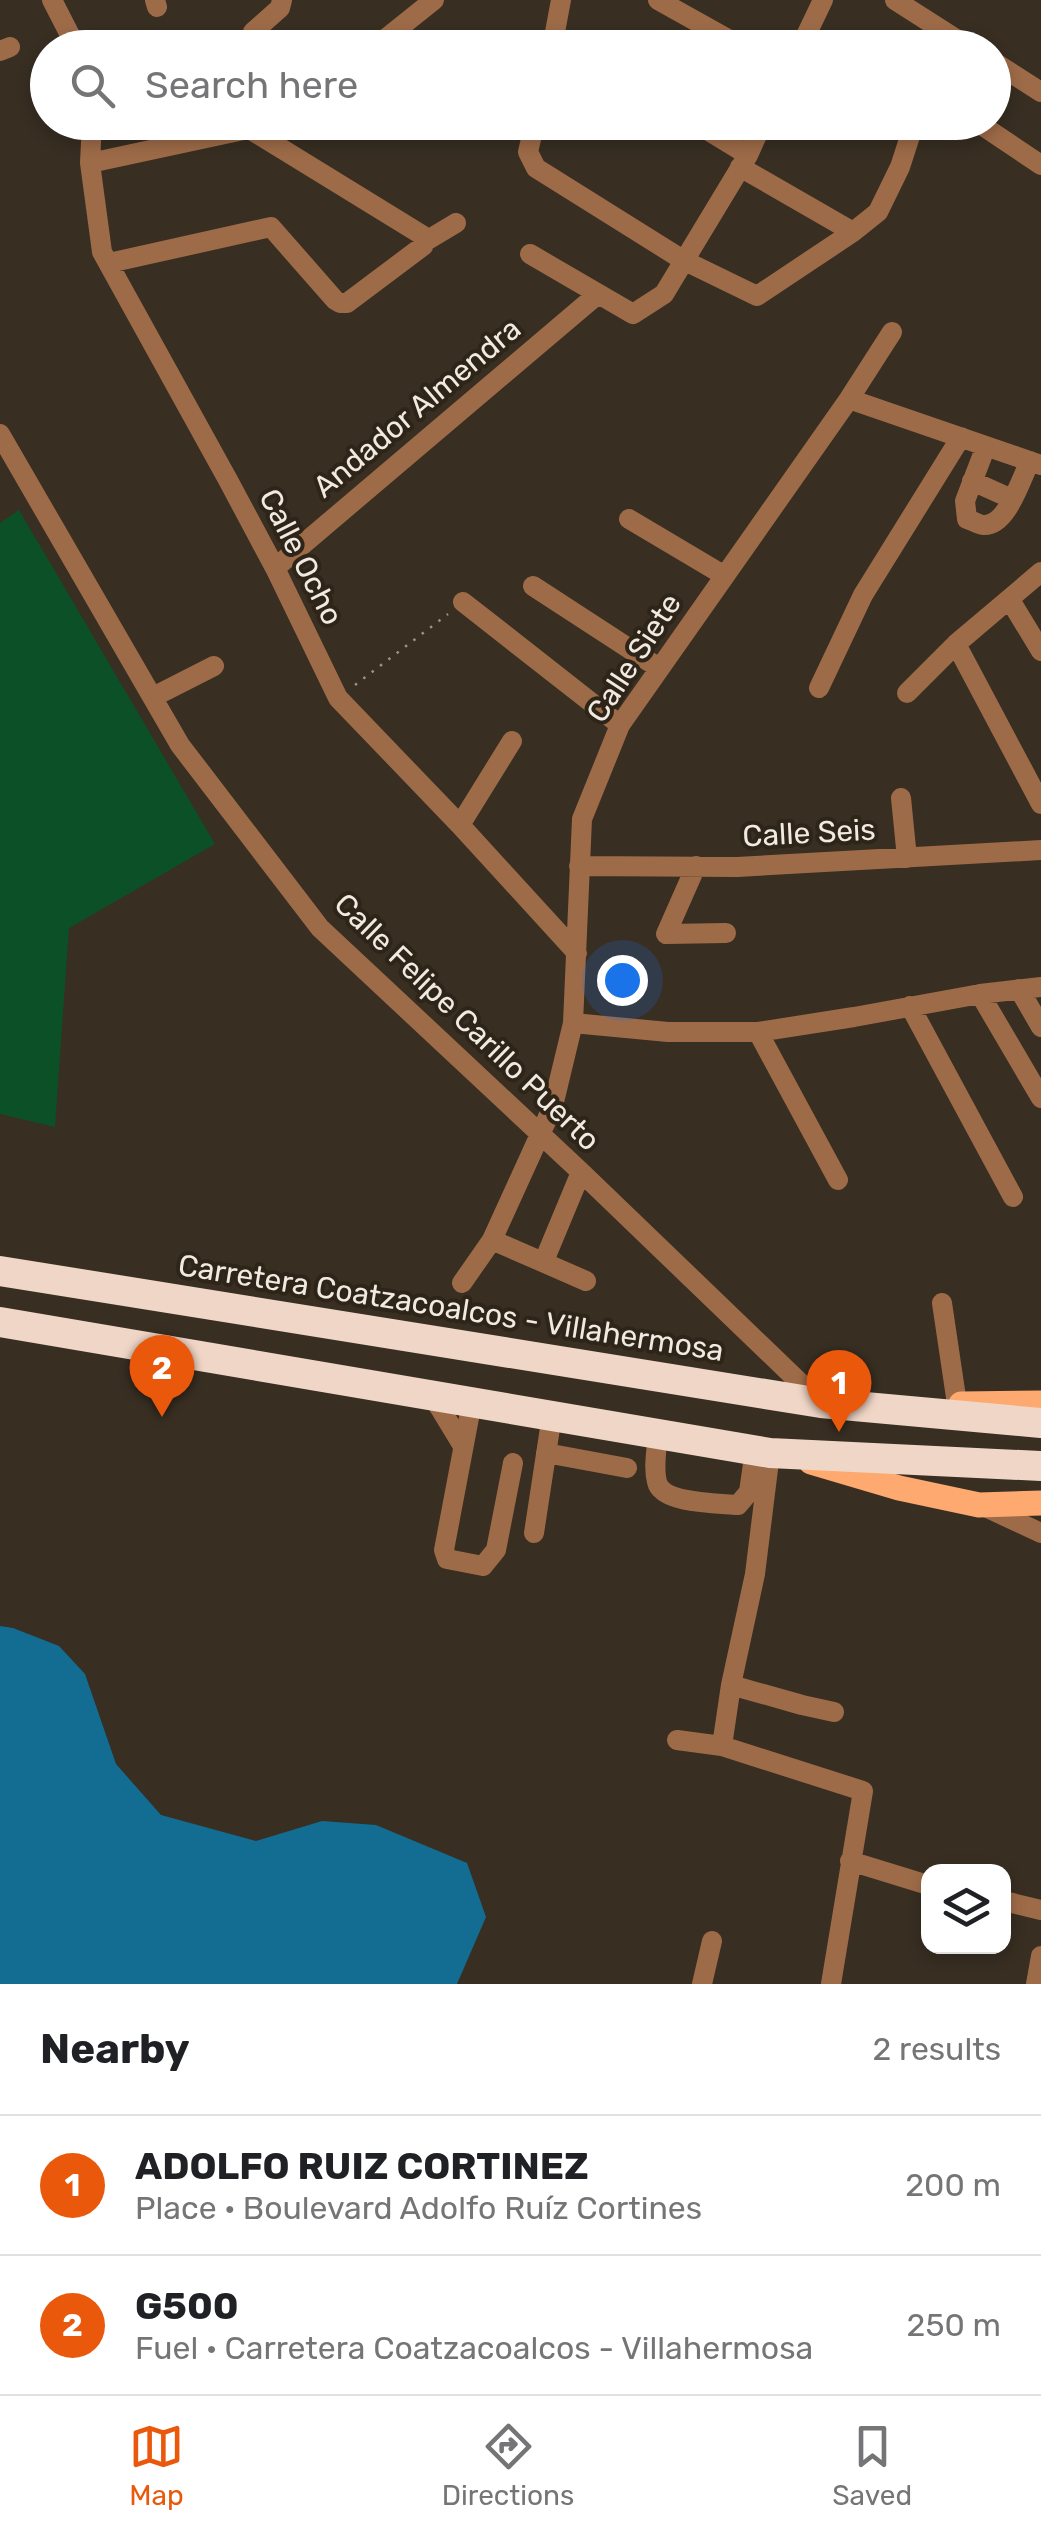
<!DOCTYPE html>
<meta charset="utf-8">
<style>
:root{--surface:#fff;--page:#f2f2f2;--text:#202124;--muted:#757577;--line:#e0e0e0;--accent:#ea580c}
body{margin:0;font-family:Rubik,sans-serif;background:var(--page);color:var(--text)}
.controls{position:absolute;right:30px;bottom:30px;display:grid;overflow:hidden;border-radius:20px;box-shadow:0 5px 15px #0003}
.controls button{width:90px;height:90px;display:grid;place-items:center;padding:0;border:0;border-bottom:2px solid var(--line);background:var(--surface);color:var(--text);font:50px sans-serif}
.you{position:absolute;left:622px;top:980px;width:35px;height:35px;margin:-25px;border:8px solid #fff;border-radius:50%;background:#1a73e8;box-shadow:0 0 0 15px #1a73e833}
.badge{display:grid;place-items:center;width:65px;height:65px;border-radius:50%;background:var(--accent);color:#fff;font-size:32px;font-weight:700}
.pin{position:absolute;translate:-50% -82px;filter:drop-shadow(0 2px 5px #0008)}
.pin::after{content:'';position:absolute;top:52px;width:35px;height:30px;background:inherit;clip-path:polygon(0 0,100% 0,50% 100%)}
.list{margin:0;padding:0;list-style:none}
h2{display:flex;justify-content:space-between;align-items:center;height:130px;margin:0;padding:0 40px;font-size:42px}
h2 small{font-size:32px;font-weight:400;color:var(--muted)}
.list li{display:grid;grid-template-columns:65px 1fr auto;gap:30px;align-items:center;box-sizing:border-box;height:140px;padding:0 40px;border-top:2px solid var(--line)}
.list b{display:block;font-size:38px;white-space:nowrap}
.list p{margin:0;font-size:32px;white-space:nowrap;color:var(--muted)}
.list em{font-size:32px;font-style:normal;color:var(--muted)}
.icon{flex:none;width:55px;height:55px;fill:none;stroke:currentColor;stroke-width:2;stroke-linecap:round;stroke-linejoin:round}
.map{position:relative;flex:none;width:1041px;height:1984px;overflow:hidden}
.search{position:absolute;background:var(--surface);box-shadow:0 5px 15px #0003;left:30px;right:30px;top:30px;height:110px;display:flex;align-items:center;gap:25px;box-sizing:border-box;padding:0 35px;border-radius:55px;color:var(--muted);font-size:38px}
.sheet{height:410px;background:var(--surface)}
nav{display:flex;justify-content:space-around;align-items:center;box-sizing:border-box;height:140px;border-top:2px solid var(--line);background:var(--surface);font-size:28px;color:var(--muted)}
nav a{display:grid;justify-items:center;gap:5px}
nav .on{color:var(--accent)}
.map>svg:first-child{display:block}
</style>
<div class="map">
<svg width="1041" height="1984" viewBox="0 0 1041 1984">
<rect width="100%" height="100%" fill="#382e22"/>
<!-- green -->
<path fill="#0c5028" d="M19,510l196,334 -146,84 -14,199 -55,-13v-591z"/>
<!-- water -->
<path fill="#136c91" d="M0,1626l13,2 46,18 26,28 31,90 45,51 95,26 66,-20 54,4 91,38 19,54 -29,67h-457z"/>
<g fill="none" stroke-linecap="round" stroke-linejoin="round">
<!-- path -->
<path stroke="#9a9288" stroke-width="2.5" stroke-dasharray="2.5 8" stroke-linecap="butt" d="M355,685l93,-71"/>
<!-- minor -->
<path stroke="#9e6b48" stroke-width="20" d="M52,0l20,39
M155,0l2,7
M658,0l86,48
M895,0l75,48
M253,32l27,-24 2,-8
M374,48l60,-48
M552,48l9,-48
M800,48l23,-48
M0,51l10,-4
M994,62l47,30
M92,122l-2,41 12,89 126,228 47,88 63,130 122,127 117,128
M238,122l184,113 4,6
M535,122l-7,30 8,16 147,92 74,36 96,-64 25,-20 22,-45 12,-37
M694,122l54,33
M895,122l17,8 54,-8
M977,122l64,43
M90,163l158,-34
M740,167l113,65
M530,254l103,60 31,-20 84,-139 15,-33
M109,263l162,-36 64,73 5,3h7l76,-57 3,-5 30,-18
M849,399l192,66
M0,434l180,311 140,183 261,244 239,230
M986,446l-21,55 2,18c4,1 13,6 16,6 24,2 38,-46 47,-64
M972,481l40,18
M629,519l96,57
M275,568l323,-274
M533,586l126,82
M1010,600l31,51
M463,602l157,123
M956,644l85,160
M819,688l44,-93 98,-158
M907,693l49,-49 85,-72
M153,697l61,-31
M901,798l6,60
M460,825l52,-84
M579,866l158,1 304,-17
M696,866l-30,68 60,-1
M1019,989l22,38
M980,994l61,104
M910,1006l103,191
M573,1023l95,9h90l96,-15 126,-23 61,-7
M758,1032l80,148
M492,1240l94,41
M544,1261l37,-89
M462,1283l30,-43 61,-134 20,-83 9,-204 38,-94 229,-326 43,-67
M942,1303l15,101
M432,1395l31,51
M472,1402l-28,148 3,9 36,7 13,-16 17,-87
M658,1433c-1,15 -5,34 -1,49 5,22 61,21 81,23l11,-13 6,-42
M546,1453l81,15
M981,1505l60,28
M534,1533l18,-118
M731,1685l71,20 32,7
M677,1740l45,6 141,45 -32,193
M722,1746l9,-61 24,-111 15,-121
M850,1861l78,24
M1004,1901l37,9
M702,1984l10,-43
M1036,1984l5,-28"/>
<!-- major -->
<path stroke="#fda970" stroke-width="25" d="M961,1404l80,-1
M811,1462l88,26 80,17 62,-2"/>
<!-- highway -->
<path stroke="#f0d6c6" stroke-width="30" d="M0,1271l821,132 220,20
M0,1322l770,131 271,13"/>
</g>
<g text-anchor="middle" stroke-width="8" stroke-linejoin="round" paint-order="stroke">
<!-- street labels -->
<g font-size="30" fill="#f0eae2" stroke="#2e2518">
<text transform="translate(417 408) rotate(-40)" y="10">Andador Almendra</text>
<text transform="translate(301 557) rotate(63)" y="10">Calle Ocho</text>
<text transform="translate(634 658) rotate(-57)" y="10">Calle Siete</text>
<text transform="translate(809 833) rotate(-3)" y="10">Calle Seis</text>
<text transform="translate(467 1022) rotate(44)" y="10">Calle Felipe Carillo Puerto</text>
<text transform="translate(451 1308) rotate(9)" y="10">Carretera Coatzacoalcos - Villahermosa</text>
</g>
</g>
</svg>
<div class="controls">
<button><svg class="icon" aria-label="layers" viewBox="0 0 24 24"><path d="M12 4l9 5-9 5-9-5zM3 14l9 5 9-5"/></svg></button>
</div>
<div class="you"></div>
<div class="pin badge" style="left:839px;top:1432px">1</div>
<div class="pin badge" style="left:162px;top:1417px">2</div>
<div class="search"><svg class="icon" aria-label="search" viewBox="0 0 24 24"><circle cx="10" cy="10" r="6"/><path d="M15 15l6 6"/></svg>Search here</div>
</div>
<section class="sheet">
<h2>Nearby<small>2 results</small></h2>
<ul class="list">
<li><span class="badge">1</span><div><b>ADOLFO RUIZ CORTINEZ</b><p>Place · Boulevard Adolfo Ruíz Cortines</p></div><em>200 m</em></li>
<li><span class="badge">2</span><div><b>G500</b><p>Fuel · Carretera Coatzacoalcos - Villahermosa</p></div><em>250 m</em></li>
</ul>
</section>
<nav>
<a class="on"><svg class="icon" aria-label="map" viewBox="0 0 24 24"><path d="M3 6l6-2 6 2 6-2v14l-6 2-6-2-6 2zM9 4v14M15 6v14"/></svg>Map</a>
<a><svg class="icon" aria-label="directions" viewBox="0 0 24 24"><path d="M12 3l9 9-9 9-9-9zM9 14v-3h6M13 9l2 2-2 2"/></svg>Directions</a>
<a><svg class="icon" aria-label="saved" viewBox="0 0 24 24"><path d="M7 4h10v16l-5-4-5 4z"/></svg>Saved</a>
</nav>
